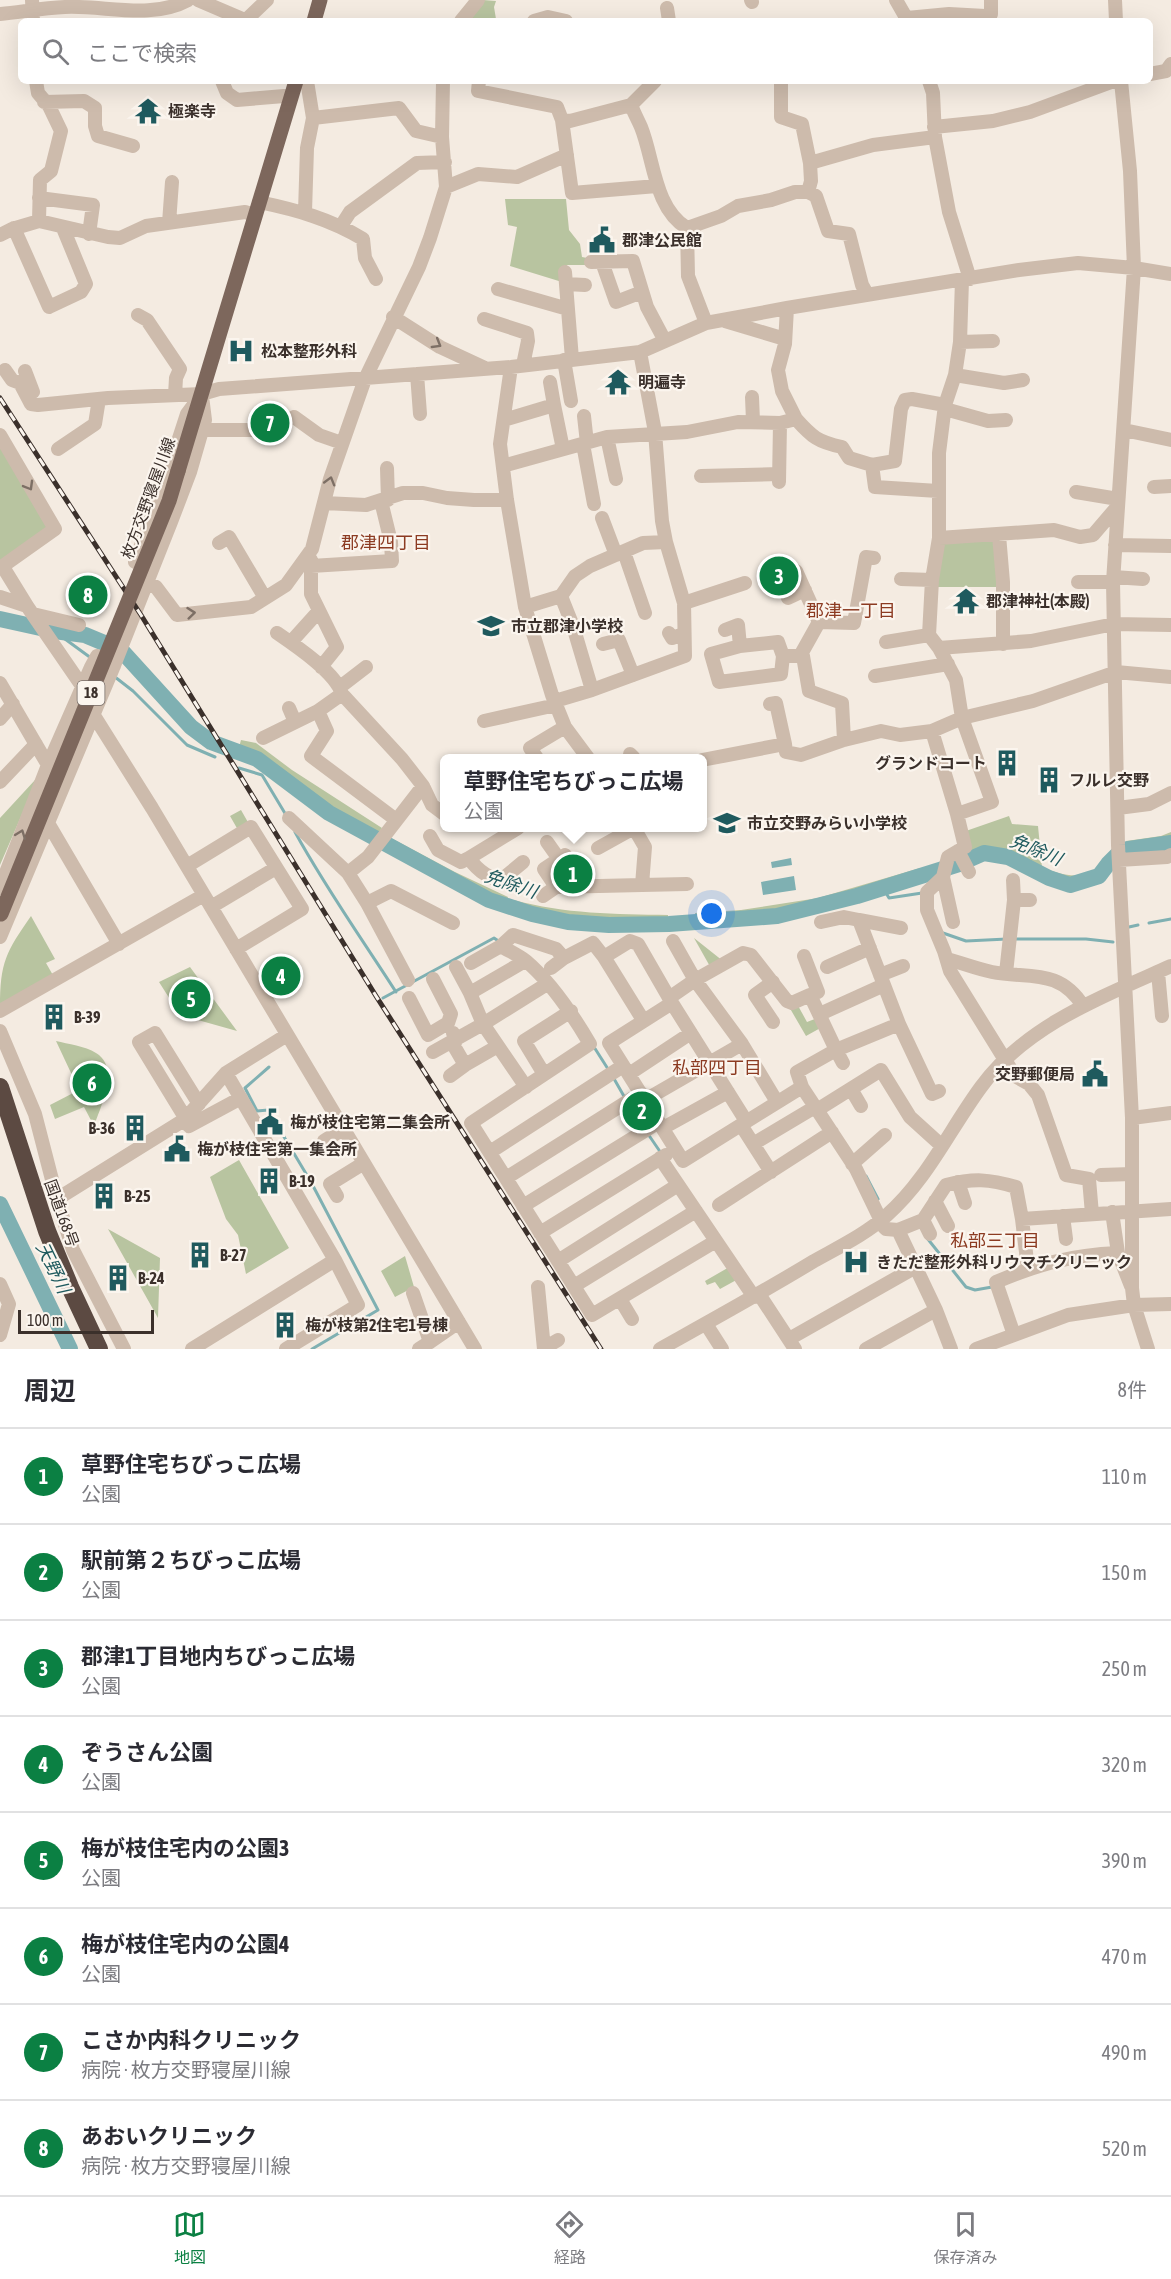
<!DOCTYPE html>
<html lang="ja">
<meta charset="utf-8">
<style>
:root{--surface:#fff;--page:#f2f2f3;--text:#2b2b33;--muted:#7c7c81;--line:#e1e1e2;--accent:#0b8043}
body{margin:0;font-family:"Asap Condensed","Noto Sans JP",sans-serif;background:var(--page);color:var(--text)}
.scale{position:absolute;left:18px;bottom:15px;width:136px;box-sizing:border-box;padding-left:6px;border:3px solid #3b302b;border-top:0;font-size:16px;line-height:21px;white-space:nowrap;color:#3b302b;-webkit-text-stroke:4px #fbf5ee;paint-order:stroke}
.you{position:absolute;left:712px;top:914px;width:21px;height:21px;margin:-15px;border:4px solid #fff;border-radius:50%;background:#1a73e8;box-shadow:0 0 0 9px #1a73e833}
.badge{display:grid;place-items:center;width:39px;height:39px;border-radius:50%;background:var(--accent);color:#fff;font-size:20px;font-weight:700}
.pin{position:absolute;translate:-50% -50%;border:3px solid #fff;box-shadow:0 2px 6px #0006}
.popup{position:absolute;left:440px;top:754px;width:267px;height:78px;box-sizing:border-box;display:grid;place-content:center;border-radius:9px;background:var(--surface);filter:drop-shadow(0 2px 4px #0005);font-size:20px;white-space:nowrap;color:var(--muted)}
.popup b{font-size:22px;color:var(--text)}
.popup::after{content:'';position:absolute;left:50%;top:100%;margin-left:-12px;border:12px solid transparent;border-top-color:var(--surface)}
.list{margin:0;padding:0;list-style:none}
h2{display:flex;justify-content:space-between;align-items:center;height:78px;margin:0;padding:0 24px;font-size:26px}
h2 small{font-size:20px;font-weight:400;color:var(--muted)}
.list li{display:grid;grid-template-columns:39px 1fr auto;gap:18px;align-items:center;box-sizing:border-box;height:96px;padding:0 24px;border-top:2px solid var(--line)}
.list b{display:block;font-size:22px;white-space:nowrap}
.list p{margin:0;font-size:20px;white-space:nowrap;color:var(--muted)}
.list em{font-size:20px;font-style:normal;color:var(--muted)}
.icon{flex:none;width:33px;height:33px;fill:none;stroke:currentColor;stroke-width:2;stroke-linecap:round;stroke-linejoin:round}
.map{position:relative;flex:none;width:1171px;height:1349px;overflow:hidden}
.search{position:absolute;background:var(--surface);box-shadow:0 6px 24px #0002;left:18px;right:18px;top:18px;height:66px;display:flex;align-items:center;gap:15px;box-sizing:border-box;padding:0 21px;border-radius:9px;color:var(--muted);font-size:22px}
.sheet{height:846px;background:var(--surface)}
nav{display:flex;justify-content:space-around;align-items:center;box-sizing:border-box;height:84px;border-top:2px solid var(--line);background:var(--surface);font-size:16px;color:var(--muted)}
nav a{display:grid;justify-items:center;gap:3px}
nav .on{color:var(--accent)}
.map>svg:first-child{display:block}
</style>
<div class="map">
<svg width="1171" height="1349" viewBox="0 0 1171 1349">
<rect width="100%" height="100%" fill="#f4ebe1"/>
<!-- green -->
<path fill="#b8c4a0" d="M483,0l13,1 -2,6 2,12 5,2h-32z
M505,199h61l3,31 11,14 2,13 5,1v7h-20l-5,17 -52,-16 7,-39 -9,-2z
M0,443l50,87 -50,34z
M999,535l4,52h-70l6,-49z
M241,740l15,3 36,27 90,58 -7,10 -43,-26 -75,-54 -19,-7z
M35,780l1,2 -36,83v-47z
M241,810l8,14 -11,6 -8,-14z
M1009,816l3,8 26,2 4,41c24,10 49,16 64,-11l1,5 -8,13 -29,9 -20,-7 -41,-20 -25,-5 -15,6 -6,-25z
M1171,832v8c-15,4 -30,3 -44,7l-1,-6 35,-5z
M391,838l64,34 53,25 -2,6 -71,-32 -49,-28z
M939,866l-1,3c-82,27 -155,48 -243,51v-7l46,-3 77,-12 102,-30 1,2z
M514,900c50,14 102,14 154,15v7l-99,-1 -57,-15z
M31,916l24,43 -9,4 8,14 -54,30c0,-45 6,-55 31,-91z
M694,938l29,23 -11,9z
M289,959l11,19 -26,16 -11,-20z
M190,967l47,64 -57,-16 -21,-33z
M796,1002l11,20 13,-5 4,9 -18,10 -18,-31z
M56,1041c12,3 29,5 40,12 24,14 5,53 -2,73l-10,-19 -29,12 -5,-14 29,-15z
M239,1160l50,88 -43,26 -8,-39 -12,-16 -16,-42z
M108,1229l52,29 -2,60z
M405,1256l9,31 -19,10 -14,-26z
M731,1266l9,12 -20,11 -5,-7 -8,3 -2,-4z"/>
<!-- water -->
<path fill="#7fb0b2" d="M791,858l1,7 -20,3 -1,-6z
M794,876l2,14 -33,5 -2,-13z"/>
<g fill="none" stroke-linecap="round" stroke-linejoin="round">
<!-- stream -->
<path stroke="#7fb0b2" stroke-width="3" d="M54,631l37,27
M115,677l18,14 54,54 28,12
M239,768l23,7 24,40
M295,832c30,55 67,107 101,160
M883,888l6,10 33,-5
M1149,923l22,-4
M1129,927l9,-2
M943,933l23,8 41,-2
M1013,939h73l27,3
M383,998l111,-60 6,4
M594,1047l14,22
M269,1067l-24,21 12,23 11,-1 43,72 67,128 -66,39
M613,1077l12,21
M630,1106l14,22
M648,1134l13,19
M866,1176l12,23
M927,1238l39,49 9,3 17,-3"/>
<!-- river -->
<path stroke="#7fb0b2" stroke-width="16" d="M0,619l54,12 31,4 36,15 70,77 20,15 46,17 72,54 160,87 43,14 36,8 41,3 60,-1 108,-8 80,-20 102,-32 25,-11 24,4 41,21 21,7 29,-9 9,-12 14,-14 49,-7
M0,1204l70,145"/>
<!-- minor -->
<path stroke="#cdbbac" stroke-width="14" d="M32,0l1,21
M198,0l49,21
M751,0l1,2
M896,0l12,21
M1115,0l1,21
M667,8l2,13
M0,14c21,-2 43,-6 65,-7 40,-2 86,13 123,-7
M907,18l42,-4 36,2 6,-2v-14
M246,20l21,-20
M461,21l17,-21
M534,21l14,-4 18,4
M1150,74l16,-3 5,-7
M36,81l2,12 11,13 12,25 -10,40 -11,9 -1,41
M222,81l5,12 10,7 47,-4 7,2
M307,81l6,37 86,-10 17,23 26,6
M479,81l-1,10 79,16 5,13 8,1 61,-16
M655,81l-24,24c3,8 7,15 10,22 13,32 13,81 46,101l1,48 18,47
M781,81v36l21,7 8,39
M929,81l4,12 2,44 14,75 21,67
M1121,81l9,90 4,97 37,6
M44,102l40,-1 11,7v18l3,10 35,10
M562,120l10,73 85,-7
M934,127l59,-6 37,-9 84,-31
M446,187l32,-13 39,3 50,-22
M808,192l3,-11 -1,-18 63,-18 62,-8
M39,198l54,7 -4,29
M259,202c38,8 71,17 104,37l2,19 11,21
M305,212l2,-64 6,-30
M169,223l3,-41
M341,226l9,-14 67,-49 28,-1
M14,228l35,79 32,-15 5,-8 -23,-56
M687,228l34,-12 17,-10 33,-6 24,-8h13l8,4 12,35 21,3 13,51 5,9
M0,235l12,-6 27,-8 69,16 12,1 26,-12 99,-14 10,3
M591,262l42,-1 14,46 18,34
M602,262l14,40 26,-10
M565,272l7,87
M566,284l19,1
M498,289l70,20
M787,308l-2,36 -7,26 4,21 14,28
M138,315l9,5 33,49 -4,9 -1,17
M393,317l47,30 43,20
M484,319l43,14 1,8 -5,24
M725,321l60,18
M960,342l33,-1
M640,352l15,80 7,89 4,21
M564,360l7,41
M511,367l-11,77 7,56 18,107 27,88 13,32 23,31
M5,370l7,10 8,3 11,21 7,1 70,-7 94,-4 17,-5 292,-22 129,-15 66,-29 81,-15 232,-38 59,-7 56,5 -21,314 5,263 14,273v170l2,17 14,44
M25,371l8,21
M417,374l3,40
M955,375l49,8 19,-3
M550,382l4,23
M752,397l1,24
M945,409l43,12 18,-1
M584,416l3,27
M294,417l25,18 23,8
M504,420l50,-15 9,44
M202,430h59
M1124,430l47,10
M0,435l55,94 -55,39
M607,437l9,42
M583,444l11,60
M58,449l37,-25 4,-25
M872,465l23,-4 6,-52 4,-9 7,-1 33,6
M503,466l104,-29 80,-5 51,-10 42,1 16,-4c16,18 22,23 46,28l7,11 23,7 3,22 63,4
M387,468l1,32
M701,476l78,-2
M779,482l1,-59
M1154,487l17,-1
M1076,492l42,7
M324,503l42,2 37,-12h20l24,5 27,2h33
M602,518l14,37
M999,535l4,47v62
M939,538v-85l6,-48 10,-30 5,-33 2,-62
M219,543l10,-6 36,61
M1115,545l56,1
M624,552l21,61
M311,560v34l26,53 -16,20
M135,562l37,-102 15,-46 12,-16
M311,566l81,-5 -1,-19 -10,-41
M3,567l24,39
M796,571l23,51
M1113,577l30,2
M901,579l31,1
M1078,582h35
M147,583l9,4 21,28 74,-8 35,-22 26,-36 18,-70 35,-100 54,-112 11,-29 16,-51 -4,-50 1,-56
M561,596l12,30 19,64
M0,597l27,9 55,80 11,28 59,94 323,541
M788,598l17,-8
M684,603l61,-20
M525,607l36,-11 14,-20 15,-10 53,-23 23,-1 18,61 1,53 -93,34 -37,11
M33,614l46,11
M725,630l13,-5 2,21
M277,633c19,13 59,40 65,61l60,65 21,27 -55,71 -20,16
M669,633l3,5 12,-4
M291,642l27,-30
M886,642l43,-7
M603,644l16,-4 14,35
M939,648l-10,-13 3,-55 7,-42 115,-8 26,7 13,-2 24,-28
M783,656l-2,18 -62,8 -8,-28 29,-8 38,-4 5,14h20l6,35 33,12 2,37
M800,656l19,-34 35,1 12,-66 8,1
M875,676l73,-12
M0,683l48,82
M340,687l26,-20
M342,694l-24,17 9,20 -16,25 84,63
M770,704l6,-1 9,41
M289,708l6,14
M0,719l13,-15
M484,721l72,-16
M932,731l25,83 35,-12 -30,-84 -6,-38 -17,-32 92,-7 83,-17 57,1
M263,738l55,-27
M630,754l4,4
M537,758l-7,-10 35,-21
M702,760l83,-16 1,8 15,3 43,-15 37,-9 19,4 32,-4 30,-13 71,-17 83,-29 55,5
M0,782l36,-38
M423,786l9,19 12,9
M1118,808l31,-4 22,-11
M289,818l59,55 19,30 41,77
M48,823l71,121
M430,836l8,14 23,12 8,-4
M547,842l12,17
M598,848l36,-20
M958,851l11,21
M1119,860l48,-3 4,-2
M187,866l64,-39 51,82 -66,40
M943,877l-16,15v18l17,41 6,20 65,105 14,8 9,11 28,80 23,4 3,35
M500,881l23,-19
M507,883c-17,-5 -28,-10 -38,-25l49,-30
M642,885l45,-1
M556,887l-12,-18 21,-14
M0,888l48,-123 43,-98 6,-11 17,10
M543,896l13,-9 86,-2 3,-38 -11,-19
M1014,900h16
M367,903l24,-12 62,32
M211,907l65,-39
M821,922l23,-5 15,3
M953,922l-10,-45 5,-20 17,-10 -8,-33
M0,937l113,-269 58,-146 19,-50 15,-52 -3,-24
M673,941l22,39 48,-27 8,2 36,46 5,2 18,-8 26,55 -39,22 5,15
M501,946c8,5 17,9 25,15 26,22 47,54 64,83l-119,79 121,192 124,-74
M804,956l14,36 -8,3
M604,957l26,-16 8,3 34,59 74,118
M947,959c15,4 30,10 45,13 37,7 67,-4 91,34
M471,963l30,-17 12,-11 43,14 8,9 29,-15 11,14 39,63
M456,967l14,26 13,31 43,63
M827,967l43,-19
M551,968l13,-10
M1158,972l4,44
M1006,973l8,-73 -1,-20
M880,975l23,-9
M470,993l55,-32
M409,998l19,37 20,-12 3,-9 -18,-35
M669,998l26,-18 47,64 35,58
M672,1003l-63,40 74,118 119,-74 54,82 28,58 2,2 12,1 38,80 15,39
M0,1011l204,-116
M820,1014l64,-29
M773,1022l-18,-27 18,-13
M899,1024l-40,-104 42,8
M0,1031l35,83 22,85 16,51 51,99
M453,1033l3,6 -2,7 11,19 33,-19
M433,1052l50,-28 64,-40
M843,1063l-7,-13 63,-26 33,70 7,-3
M544,1074l-20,-33 47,-30
M629,1074l62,-41
M450,1076l15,-11
M851,1089l10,17
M645,1100l97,-56
M817,1110l64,-40 29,47 32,29
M1132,1118l39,-5
M186,1119l-47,-77 16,-9 44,71
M184,1120l5,6 52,-28
M741,1125l30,47
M663,1128l65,-36
M324,1141l19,-12
M753,1144l62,-37
M490,1152l133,-86
M660,1158l94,139
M852,1164l33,-29
M1101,1175l31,-1
M506,1178l135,-85
M958,1182l7,21
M337,1196l-7,-12 34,-21
M57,1199l127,-79 42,-47 61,-38
M935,1201l13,25
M719,1205l113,-73
M523,1206l136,-84
M1112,1212l6,41
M1063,1216l3,23
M1022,1219l6,50
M923,1220l7,14
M898,1230l25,-10 23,-35c28,-7 43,-6 70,2l6,32 149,-10
M540,1233l126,-78
M558,1261l120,-76
M0,1284l9,20 -9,31
M574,1286l122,-75
M538,1287l6,62
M413,1293l17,49 -11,7
M759,1294l36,55
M620,1299l12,20
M706,1324l16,25
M1014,1335l-18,-53c43,-18 75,-27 122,-29l13,33
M789,1339l127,-72
M430,1342l29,-20
M544,1348l14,-8
M192,1349l143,-89 -109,-187
M286,1349l72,-44 -23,-45
M660,1349c52,-29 103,-57 154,-88 25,-14 52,-27 73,-46 40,-35 63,-86 94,-128 45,-62 123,-91 190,-121
M866,1349l70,-39
M976,1349l92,-34 66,-10 37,-1"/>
<!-- major -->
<path stroke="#7d675c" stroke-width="15" d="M314,21l6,-21
M178,471l118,-390"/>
<!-- highway -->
<path stroke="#5c4a42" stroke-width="18" d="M0,1087l47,144 23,56 29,62"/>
<!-- rail casing -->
<g stroke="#3b302b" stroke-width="5">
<path id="rail" d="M0,398l141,217 235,381 225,353"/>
</g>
<!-- rail -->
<use href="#rail" stroke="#fbf5ee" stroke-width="3" stroke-dasharray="9" stroke-linecap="butt"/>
<!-- major-bridge -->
<path stroke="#7d675c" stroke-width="15" d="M1,914l168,-413 9,-30"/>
</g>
<!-- one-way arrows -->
<defs><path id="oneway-chevron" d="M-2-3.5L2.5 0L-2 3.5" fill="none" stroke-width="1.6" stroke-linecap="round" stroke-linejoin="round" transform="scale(1.5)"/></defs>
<g stroke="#7d6f65">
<use href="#oneway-chevron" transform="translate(437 344) rotate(31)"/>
<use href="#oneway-chevron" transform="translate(330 481) rotate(-74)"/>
<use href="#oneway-chevron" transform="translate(29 486) rotate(60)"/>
<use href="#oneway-chevron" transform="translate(191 613) rotate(-6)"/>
<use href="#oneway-chevron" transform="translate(21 834) rotate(-69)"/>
</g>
<!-- icons -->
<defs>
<g id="temple-bare" transform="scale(2.07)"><path d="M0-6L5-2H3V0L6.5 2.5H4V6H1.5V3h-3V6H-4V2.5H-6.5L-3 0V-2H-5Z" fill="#1f5a5e" stroke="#fbf5ee" stroke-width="2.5" paint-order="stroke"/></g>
<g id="civic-bare" transform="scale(2.07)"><path d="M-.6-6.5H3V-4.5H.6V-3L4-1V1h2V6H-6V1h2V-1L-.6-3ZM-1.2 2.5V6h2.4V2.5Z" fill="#1f5a5e" stroke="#fbf5ee" stroke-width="2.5" paint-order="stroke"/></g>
<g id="hospital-bare" transform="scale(2.07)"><path d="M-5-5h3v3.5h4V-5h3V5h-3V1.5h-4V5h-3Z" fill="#1f5a5e" stroke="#fbf5ee" stroke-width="2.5" paint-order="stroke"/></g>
<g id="school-bare" transform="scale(2.07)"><path d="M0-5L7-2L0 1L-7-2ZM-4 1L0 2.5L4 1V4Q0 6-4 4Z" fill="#1f5a5e" stroke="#fbf5ee" stroke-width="2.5" paint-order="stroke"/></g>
<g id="building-bare" transform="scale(2.07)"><path d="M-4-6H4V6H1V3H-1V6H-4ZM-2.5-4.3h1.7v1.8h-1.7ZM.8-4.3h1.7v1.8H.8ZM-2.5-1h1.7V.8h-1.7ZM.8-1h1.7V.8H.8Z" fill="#1f5a5e" stroke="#fbf5ee" stroke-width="2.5" paint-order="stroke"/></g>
</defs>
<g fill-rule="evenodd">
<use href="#temple-bare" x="148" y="111"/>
<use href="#civic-bare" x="602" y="240"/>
<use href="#hospital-bare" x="241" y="351"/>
<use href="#temple-bare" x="618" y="382"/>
<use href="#temple-bare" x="966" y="601"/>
<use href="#school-bare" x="491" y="626"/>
<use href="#building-bare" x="1007" y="763"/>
<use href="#building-bare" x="1049" y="780"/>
<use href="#school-bare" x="727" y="823"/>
<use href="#building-bare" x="54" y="1017"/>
<use href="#civic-bare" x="1095" y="1074"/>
<use href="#civic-bare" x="270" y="1122"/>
<use href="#building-bare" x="135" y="1128"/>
<use href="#civic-bare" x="177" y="1149"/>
<use href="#building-bare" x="269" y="1181"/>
<use href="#building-bare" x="104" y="1196"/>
<use href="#building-bare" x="200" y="1255"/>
<use href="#hospital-bare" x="856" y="1262"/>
<use href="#building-bare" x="118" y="1278"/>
<use href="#building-bare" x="285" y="1325"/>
</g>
<g text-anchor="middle" stroke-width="4.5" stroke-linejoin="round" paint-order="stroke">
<!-- shield labels -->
<rect fill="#fbf5ee" stroke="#756b66" stroke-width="1.5" x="77.5" y="681" width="27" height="24" rx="4.5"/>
<g font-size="15" font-weight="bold" fill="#3b302b">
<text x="91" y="698">18</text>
</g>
<!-- poi labels -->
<g font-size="16" font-weight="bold" fill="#3b302b" stroke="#fbf5ee" text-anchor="start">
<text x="168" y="117">極楽寺</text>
<text x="622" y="246">郡津公民館</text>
<text x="261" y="357">松本整形外科</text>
<text x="638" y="388">明遍寺</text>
<text x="986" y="607">郡津神社(本殿)</text>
<text x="511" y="632">市立郡津小学校</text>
<text x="987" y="769" text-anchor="end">グランドコート</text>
<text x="1069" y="786">フルレ交野</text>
<text x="747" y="829">市立交野みらい小学校</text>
<text x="74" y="1023">B-39</text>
<text x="1075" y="1080" text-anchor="end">交野郵便局</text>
<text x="290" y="1128">梅が枝住宅第二集会所</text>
<text x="115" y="1134" text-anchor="end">B-36</text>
<text x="197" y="1155">梅が枝住宅第一集会所</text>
<text x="289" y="1187">B-19</text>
<text x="124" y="1202">B-25</text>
<text x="220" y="1261">B-27</text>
<text x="876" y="1268">きただ整形外科リウマチクリニック</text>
<text x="138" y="1284">B-24</text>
<text x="305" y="1331">梅が枝第2住宅1号棟</text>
</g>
<!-- street labels -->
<g font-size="16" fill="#3b302b" stroke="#fbf5ee">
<text transform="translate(148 498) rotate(-70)" y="6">枚方交野寝屋川線</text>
<text transform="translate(62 1213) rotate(70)" y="6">国道168号</text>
</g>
<!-- neighbourhood labels -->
<g font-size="18" fill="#8c3b22" stroke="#fbf5ee">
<text x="386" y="549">郡津四丁目</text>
<text x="851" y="617">郡津一丁目</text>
<text x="717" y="1074">私部四丁目</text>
<text x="995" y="1247">私部三丁目</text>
</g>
<!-- water labels -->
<g font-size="18" font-style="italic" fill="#1f5a5e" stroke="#fbf5ee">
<text transform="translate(1036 850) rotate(22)" y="6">免除川</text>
<text transform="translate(511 884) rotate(19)" y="6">免除川</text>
<text transform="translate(53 1268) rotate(64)" y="6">天野川</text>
</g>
</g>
</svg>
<div class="scale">100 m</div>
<div class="you"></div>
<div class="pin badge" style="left:573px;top:874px">1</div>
<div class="popup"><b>草野住宅ちびっこ広場</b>公園</div>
<div class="pin badge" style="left:642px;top:1111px">2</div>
<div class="pin badge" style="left:779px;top:576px">3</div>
<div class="pin badge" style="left:281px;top:976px">4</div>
<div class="pin badge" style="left:191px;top:999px">5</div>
<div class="pin badge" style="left:92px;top:1083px">6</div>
<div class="pin badge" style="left:270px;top:423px">7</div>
<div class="pin badge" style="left:88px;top:595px">8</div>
<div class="search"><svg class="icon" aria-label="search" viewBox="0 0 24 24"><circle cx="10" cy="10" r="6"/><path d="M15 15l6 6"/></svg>ここで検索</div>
</div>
<section class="sheet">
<h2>周辺<small>8件</small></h2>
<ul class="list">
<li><span class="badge">1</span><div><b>草野住宅ちびっこ広場</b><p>公園</p></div><em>110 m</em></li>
<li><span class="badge">2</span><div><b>駅前第２ちびっこ広場</b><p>公園</p></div><em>150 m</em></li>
<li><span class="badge">3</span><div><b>郡津1丁目地内ちびっこ広場</b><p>公園</p></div><em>250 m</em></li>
<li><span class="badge">4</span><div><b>ぞうさん公園</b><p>公園</p></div><em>320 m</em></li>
<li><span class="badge">5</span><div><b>梅が枝住宅内の公園3</b><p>公園</p></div><em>390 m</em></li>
<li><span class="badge">6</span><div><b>梅が枝住宅内の公園4</b><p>公園</p></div><em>470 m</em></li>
<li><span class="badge">7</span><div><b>こさか内科クリニック</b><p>病院 · 枚方交野寝屋川線</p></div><em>490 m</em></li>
<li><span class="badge">8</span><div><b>あおいクリニック</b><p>病院 · 枚方交野寝屋川線</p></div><em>520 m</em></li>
</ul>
</section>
<nav>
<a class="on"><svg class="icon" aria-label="map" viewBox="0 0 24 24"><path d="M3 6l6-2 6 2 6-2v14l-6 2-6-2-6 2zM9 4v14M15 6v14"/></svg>地図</a>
<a><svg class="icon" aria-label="directions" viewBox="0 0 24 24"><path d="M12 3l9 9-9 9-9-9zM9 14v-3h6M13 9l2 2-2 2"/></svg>経路</a>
<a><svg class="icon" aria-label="saved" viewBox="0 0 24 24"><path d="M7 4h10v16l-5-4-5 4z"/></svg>保存済み</a>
</nav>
